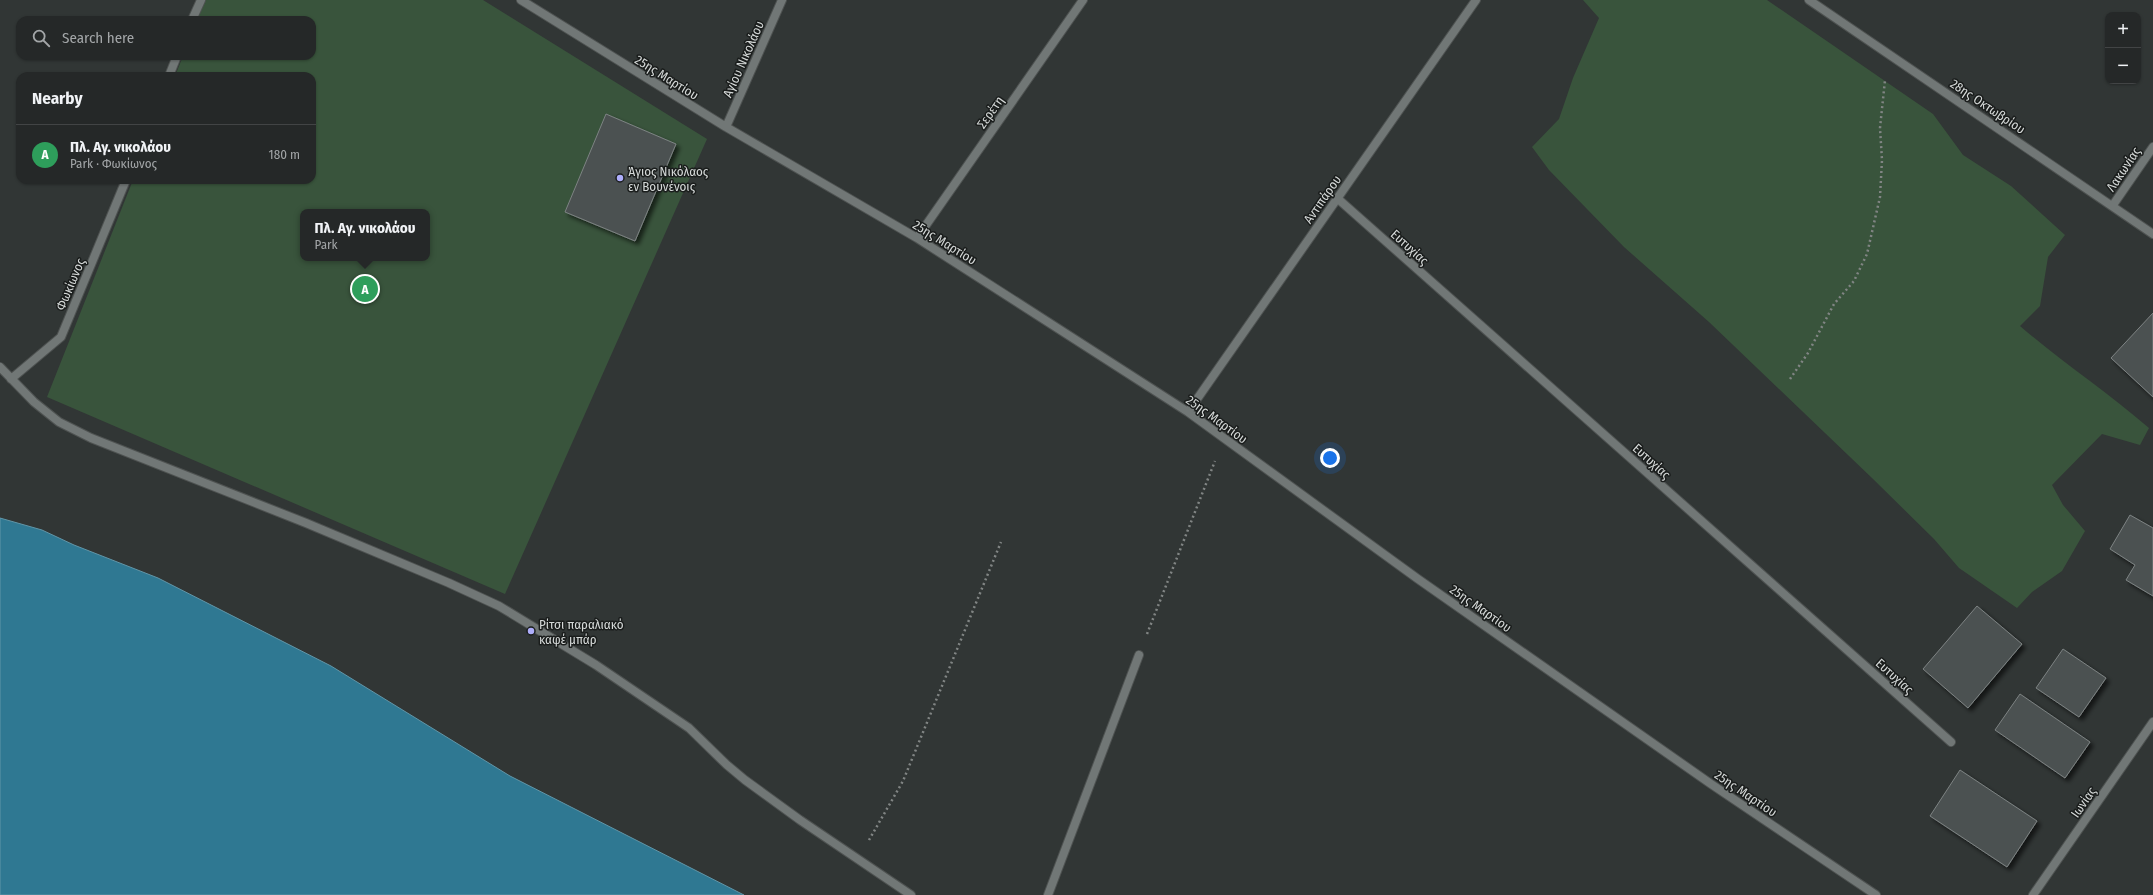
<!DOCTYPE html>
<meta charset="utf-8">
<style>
:root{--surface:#252828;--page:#313434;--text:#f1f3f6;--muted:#a3a6a8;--line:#424445;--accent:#ea580c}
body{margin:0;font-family:"Fira Sans Condensed",sans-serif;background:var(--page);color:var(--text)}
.controls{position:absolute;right:12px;top:12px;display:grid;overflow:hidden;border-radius:8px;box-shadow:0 1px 3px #0004}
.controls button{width:36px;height:36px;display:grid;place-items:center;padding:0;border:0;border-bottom:1px solid var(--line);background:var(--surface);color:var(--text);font:20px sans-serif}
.you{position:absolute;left:1330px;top:458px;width:14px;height:14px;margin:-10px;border:3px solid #fff;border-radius:50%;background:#1a73e8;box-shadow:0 0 0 6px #1a73e833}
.badge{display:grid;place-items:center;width:26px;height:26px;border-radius:50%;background:var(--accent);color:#fff;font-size:13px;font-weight:700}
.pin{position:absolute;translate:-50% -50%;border:2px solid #fff;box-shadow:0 1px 4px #0006}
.popup{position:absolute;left:300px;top:209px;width:130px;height:52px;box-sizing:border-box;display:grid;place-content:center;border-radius:8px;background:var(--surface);filter:drop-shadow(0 1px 3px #0005);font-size:13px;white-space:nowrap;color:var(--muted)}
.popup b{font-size:15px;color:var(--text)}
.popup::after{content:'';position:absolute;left:50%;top:100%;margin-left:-8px;border:8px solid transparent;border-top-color:var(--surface)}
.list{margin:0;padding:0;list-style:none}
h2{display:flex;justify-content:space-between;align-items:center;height:52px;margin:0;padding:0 16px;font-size:17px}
h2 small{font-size:13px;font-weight:400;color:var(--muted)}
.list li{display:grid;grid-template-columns:26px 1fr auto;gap:12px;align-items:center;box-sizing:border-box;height:60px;padding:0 16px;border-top:1px solid var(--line)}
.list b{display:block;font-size:15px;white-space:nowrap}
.list p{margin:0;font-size:13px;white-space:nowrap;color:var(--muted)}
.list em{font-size:13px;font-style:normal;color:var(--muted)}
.icon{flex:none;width:22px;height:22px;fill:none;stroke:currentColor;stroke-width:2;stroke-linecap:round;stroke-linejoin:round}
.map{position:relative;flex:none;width:2153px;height:895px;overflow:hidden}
.search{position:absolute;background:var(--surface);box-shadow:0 1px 3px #0004;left:16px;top:16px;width:300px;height:44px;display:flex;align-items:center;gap:10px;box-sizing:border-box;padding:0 14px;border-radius:12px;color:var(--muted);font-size:15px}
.panel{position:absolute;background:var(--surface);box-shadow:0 1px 3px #0004;left:16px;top:72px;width:300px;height:112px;border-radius:12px}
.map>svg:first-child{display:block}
</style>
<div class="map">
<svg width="2153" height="895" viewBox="0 0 2153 895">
<defs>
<filter id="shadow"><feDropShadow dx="3.5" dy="3.5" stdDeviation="2" flood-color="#0009"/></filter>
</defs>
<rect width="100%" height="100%" fill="#313635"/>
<!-- green -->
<path fill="#39543c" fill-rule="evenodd" d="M205,0h278l224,139 -202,455 -458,-197 86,-217h179v-104h-137l8,-20h129v-36h-115zM303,212h124v46h-124z
M1583,0h184l166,114 30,41 48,31 54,49 -17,22 -8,49 -20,20c42,36 87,66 129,102l-9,17 -38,-11 -50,51 11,20 22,26 -23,40 -30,21 -15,16 -58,-40 -25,-29 -62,-61 -163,-156 -85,-75 -75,-77 -17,-23 27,-28 14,-41 26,-60z"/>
<!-- water -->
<path fill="#2f7892" stroke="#6195a7" d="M0,518l42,12 32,15 84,33 173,88 179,110 234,119h-744z"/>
<!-- building -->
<path fill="#4c5151" stroke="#7d8383" filter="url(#shadow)" d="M606,114l70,30 -41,97 -70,-29z
M2153,313v84l-42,-39z
M2130,515l23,13v68l-27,-16 9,-15 -25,-16z
M1977,606l45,38 -54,64 -45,-39z
M2063,649l43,29 -27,39 -43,-29z
M2020,694l70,48 -25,36 -70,-48z
M1960,770l77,51 -30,46 -77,-51z"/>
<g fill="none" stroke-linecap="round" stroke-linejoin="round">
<!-- lane casing -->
<g stroke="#4e5251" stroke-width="10">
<path id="lane" d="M1048,895l91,-240"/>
</g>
<!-- street casing -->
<g stroke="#4e5251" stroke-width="10">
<path id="street" d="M521,0l205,127 191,111 271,174 230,167 293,205 165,111
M1809,0l344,234
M192,20l9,-20
M169,76l8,-20
M726,127l56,-127
M1337,198l614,544
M2113,205l40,-58
M917,238l166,-238
M0,367l34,35 25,20 32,16 215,85 143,60 50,23 97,59 93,63 38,37 18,15 55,40 111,75
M11,379l50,-42 65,-157
M1188,412l288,-412
M2033,895l120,-173"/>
</g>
<!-- path -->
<path stroke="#818584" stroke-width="2.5" stroke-dasharray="2 3" stroke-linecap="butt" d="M1790,379l18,-26 26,-49 20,-23 13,-27 13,-57 2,-37 -2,-32 5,-48
M1147,634l68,-173
M869,840l34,-59 98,-239"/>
<!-- lane -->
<use href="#lane" stroke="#717776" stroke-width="8"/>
<!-- street -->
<use href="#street" stroke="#717776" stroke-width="8"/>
</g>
<!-- markers -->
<g fill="#aeaefb" stroke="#1a1d1c" stroke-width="1.5">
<circle cx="620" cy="178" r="4"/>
<circle cx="531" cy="631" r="4"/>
</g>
<g text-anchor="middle" stroke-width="3" stroke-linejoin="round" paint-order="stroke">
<!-- street labels -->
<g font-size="13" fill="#d5d9d8" stroke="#1a1d1c">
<text transform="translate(743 59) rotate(-66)" y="5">Αγίου Νικολάου</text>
<text transform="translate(667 77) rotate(32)" y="5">25ης Μαρτίου</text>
<text transform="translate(1988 106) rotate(34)" y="5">28ης Οκτωβρίου</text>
<text transform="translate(990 112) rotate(-55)" y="5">Σερέτη</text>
<text transform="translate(2123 169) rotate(-56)" y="5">Λακωνίας</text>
<text transform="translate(1322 199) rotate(-55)" y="5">Αντιπάρου</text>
<text transform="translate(945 242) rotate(32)" y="5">25ης Μαρτίου</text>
<text transform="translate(1410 247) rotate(42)" y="5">Ευτυχίας</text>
<text transform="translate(70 284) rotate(-67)" y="5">Φωκίωνος</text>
<text transform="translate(1217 419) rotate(36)" y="5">25ης Μαρτίου</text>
<text transform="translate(1652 461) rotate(42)" y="5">Ευτυχίας</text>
<text transform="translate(1481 608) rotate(35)" y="5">25ης Μαρτίου</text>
<text transform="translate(1895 676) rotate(42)" y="5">Ευτυχίας</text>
<text transform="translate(1746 793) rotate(34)" y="5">25ης Μαρτίου</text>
<text transform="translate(2083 802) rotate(-55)" y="5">Ιωνίας</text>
</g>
<!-- poi labels -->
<g font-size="13" fill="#d5d9d8" stroke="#1a1d1c" text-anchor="start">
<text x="628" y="176">Άγιος Νικόλαος<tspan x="628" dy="15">εν Βουνένοις</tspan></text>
<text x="539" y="629">Ρίτσι παραλιακό<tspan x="539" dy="15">καφέ μπάρ</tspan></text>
</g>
</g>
</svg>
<div class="controls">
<button>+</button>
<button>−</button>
</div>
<div class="you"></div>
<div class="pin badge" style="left:365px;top:289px;background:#2e9e5b">A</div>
<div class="popup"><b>Πλ. Αγ. νικολάου</b>Park</div>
<div class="search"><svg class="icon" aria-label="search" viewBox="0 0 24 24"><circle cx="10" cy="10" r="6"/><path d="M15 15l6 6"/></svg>Search here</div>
<section class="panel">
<h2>Nearby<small></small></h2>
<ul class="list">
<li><span class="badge" style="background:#2e9e5b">A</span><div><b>Πλ. Αγ. νικολάου</b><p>Park · Φωκίωνος</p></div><em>180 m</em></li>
</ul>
</section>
</div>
